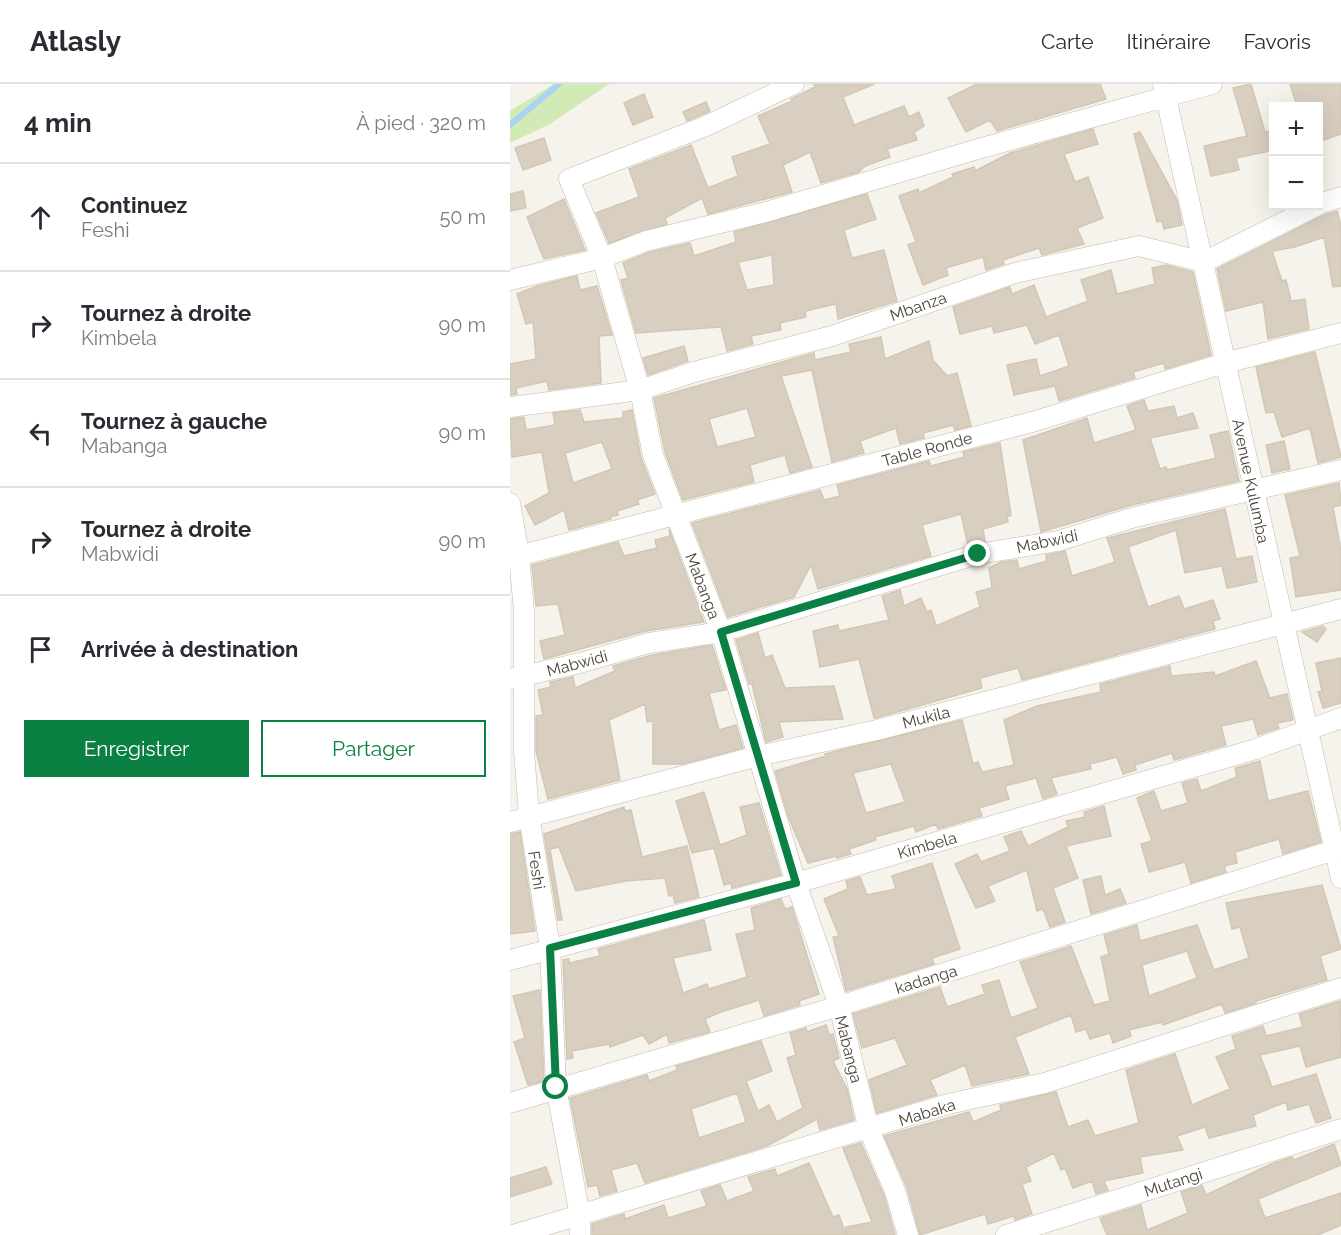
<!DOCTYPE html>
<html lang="fr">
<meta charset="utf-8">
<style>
:root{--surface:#fff;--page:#f2f2f3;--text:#2b2b33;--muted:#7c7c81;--line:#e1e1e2;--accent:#0b8043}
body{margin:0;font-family:Raleway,sans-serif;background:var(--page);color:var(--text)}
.controls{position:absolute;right:18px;top:18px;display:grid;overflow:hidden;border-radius:0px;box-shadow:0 6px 24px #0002}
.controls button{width:54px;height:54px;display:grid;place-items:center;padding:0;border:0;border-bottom:2px solid var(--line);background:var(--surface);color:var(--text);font:30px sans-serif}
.stop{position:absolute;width:18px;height:18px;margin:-14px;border:4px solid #0b8043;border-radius:50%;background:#fff}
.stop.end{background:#0b8043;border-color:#fff;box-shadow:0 2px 6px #0008}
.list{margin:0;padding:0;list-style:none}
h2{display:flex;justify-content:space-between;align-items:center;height:78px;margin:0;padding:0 24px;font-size:26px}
h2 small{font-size:20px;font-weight:400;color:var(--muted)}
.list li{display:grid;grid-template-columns:39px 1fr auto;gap:18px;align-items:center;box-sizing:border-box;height:108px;padding:0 24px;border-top:2px solid var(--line)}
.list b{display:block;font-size:22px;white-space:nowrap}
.list p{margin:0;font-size:20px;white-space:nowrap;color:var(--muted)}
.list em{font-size:20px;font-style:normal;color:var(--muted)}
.actions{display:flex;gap:12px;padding:18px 24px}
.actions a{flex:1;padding:14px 0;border:2px solid var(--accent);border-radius:0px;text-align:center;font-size:21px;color:var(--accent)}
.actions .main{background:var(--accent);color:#fff}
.icon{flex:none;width:33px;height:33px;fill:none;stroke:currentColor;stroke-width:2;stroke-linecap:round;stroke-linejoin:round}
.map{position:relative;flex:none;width:831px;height:1151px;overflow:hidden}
header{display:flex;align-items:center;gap:36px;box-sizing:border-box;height:84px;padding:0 30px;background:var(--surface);border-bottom:2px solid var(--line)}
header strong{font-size:28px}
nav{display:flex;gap:33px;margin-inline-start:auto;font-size:21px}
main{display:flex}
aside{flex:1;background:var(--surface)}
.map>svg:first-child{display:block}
</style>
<header>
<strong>Atlasly</strong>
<nav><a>Carte</a><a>Itinéraire</a><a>Favoris</a></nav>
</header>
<main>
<aside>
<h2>4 min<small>À pied · 320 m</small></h2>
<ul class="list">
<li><svg class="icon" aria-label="ahead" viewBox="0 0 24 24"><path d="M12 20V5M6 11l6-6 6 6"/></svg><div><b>Continuez</b><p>Feshi</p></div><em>50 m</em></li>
<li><svg class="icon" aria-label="right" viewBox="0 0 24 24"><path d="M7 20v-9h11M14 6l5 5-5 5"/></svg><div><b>Tournez à droite</b><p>Kimbela</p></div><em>90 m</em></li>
<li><svg class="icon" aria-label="left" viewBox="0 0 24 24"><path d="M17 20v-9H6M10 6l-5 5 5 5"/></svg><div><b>Tournez à gauche</b><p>Mabanga</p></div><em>90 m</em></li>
<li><svg class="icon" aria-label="right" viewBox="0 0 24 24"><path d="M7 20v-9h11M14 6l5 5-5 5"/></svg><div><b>Tournez à droite</b><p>Mabwidi</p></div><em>90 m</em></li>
<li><svg class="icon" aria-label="arrive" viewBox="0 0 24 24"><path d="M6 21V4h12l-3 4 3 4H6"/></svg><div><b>Arrivée à destination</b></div></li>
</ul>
<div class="actions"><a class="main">Enregistrer</a><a>Partager</a></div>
</aside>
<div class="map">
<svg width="831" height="1151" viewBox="0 0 831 1151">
<rect width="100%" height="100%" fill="#f6f3ec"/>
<!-- green -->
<path fill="#d2eab5" d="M44,0h55l-59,40 -40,19v-32z"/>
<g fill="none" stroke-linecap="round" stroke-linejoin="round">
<!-- stream -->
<path stroke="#a9d4f2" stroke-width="6" d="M0,41l49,-41"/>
</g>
<!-- building -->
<path fill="#d8cfc1" stroke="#d3c7b4" stroke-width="1.5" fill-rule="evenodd" d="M304,0h60l-31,13 11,28 50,-19 5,11 10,-5 5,14 -10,6 3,8 -30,9 3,8 -25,9 -6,6 -38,11 -11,-31 -27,13 9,27 -84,22 -6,-16 -37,20 2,6 -58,19 -13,-30 43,-16 -10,-28 62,-24 17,43 30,-12 -6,-19 38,-13 -12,-28 34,-15 -1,-2 24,-12z
M467,0h123l6,15 -109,32 -7,-11 -24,12 -18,-34z
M741,0l14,48 9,-2v20l-38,8 3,12 -28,6 -7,-30 43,-10 -14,-48z
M780,0h51v50l-23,8v-36h-21z
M134,10l9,23 -20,8 -9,-22z
M196,18l4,9 -23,10 -4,-9z
M583,45l5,15 -34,10 11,28 13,-5 15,41 -26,10 7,16 -42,11 -3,-7 -36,12 1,4 -18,6 -3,-13 -37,11 2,7 -25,10 -15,-40 8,-3 -17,-46 19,-7 1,4 34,-16 -1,-3 22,-7 1,4 35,-18z
M630,48l37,68 5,25 -18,4 -2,-8 -5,1 -23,-88z
M34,54l7,22 -28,10 -8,-22z
M13,107l3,17 -16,3v-17z
M357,110l9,25 -32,11 8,28 32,-8 13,51 -59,18 -2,-15 -31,7 1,6 -26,6 1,7 -30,6 2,8 -26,7 -6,-24 -85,6 -15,-53 7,-2 -5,-15 27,-11 40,-9 4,13 42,-14 -2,-10zM262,171l2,30 -27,5 -9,-28z
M54,115l21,51 -41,9 -17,-42z
M827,127l4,15v60l-8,1 -9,-50 -29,10 -23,4 10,30 4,-1 5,21 14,-2 4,30 -41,10 -5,-37 -37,9 -9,-42 107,-54z
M656,181l27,7 18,83 -46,14 -1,-6 -31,9 2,6 -76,23 -4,-15 -41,9 -7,-30 29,-6 4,17 29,-10 -10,-31 -24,9 -8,-19 -33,8 -2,-7 -32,8 -7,-27 57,-20 2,7 22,-9 12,32 42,-16 -7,-21 30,-10 6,24 38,-10 -3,-16z
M67,192l3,14 17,-4 15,49 -13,1 2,47 -52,7 -2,-9 -31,7 1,6 -7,1v-31l26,-5 -3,-37 -7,2 -9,-30 20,-8z
M371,253l4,22 44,-18 4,19 14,16 10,-3 14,53 -16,4 -2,-5 -30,8 1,5 -24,6 -4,-16 -36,13 4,12 -32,9 -20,-92 -31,6 31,91 -22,6 -5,-18 -35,10 4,17 -71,18 -18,-48 -11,-54 160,-45 1,7 36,-8 -2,-8zM237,324l9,29 -39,10 -8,-28z
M174,262l4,15 -40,14 -5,-17z
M805,268l26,105 -23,6 -8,-35 -28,9 -8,-25 -8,1 -10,-46z
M634,316l4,11 26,-5 3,12 16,-5 5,15 -48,10 10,31 6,-2 1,3 49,-12 -6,-23 18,-4 11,50 -107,24 -91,27 -18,-92 64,-22 7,25 42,-13 -9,-24z
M70,326l4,12 39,-4v-6l9,-2 9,48 14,36 -18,6 2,4 -22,7 1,4 -8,2 1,2 -42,11 -5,-20 -29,15 -10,-19 24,-13 -7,-41 -30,5 -2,-38 14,-2 2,13 29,-5 -2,-12zM92,358l10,27 -39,14 -8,-30z
M774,357l6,28 -18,4 -6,-28z
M490,359l11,72 -4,2 1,5 -25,7 2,12 -17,4 -7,-31 -39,11 9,31 -113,33 -7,-24 -17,32 -66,20 -36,-94 128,-33 4,10 16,-4 -3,-11 92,-24 2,5 33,-9 -1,-5z
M829,399l2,22 -8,2 8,44v39l-45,7 -6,-39 10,-2 -15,-61z
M715,425l11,50 16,-3 5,26 -30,6 -5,-22 -37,7 -9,-43 -48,17 20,60 31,-11 5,13 29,-9 7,19 -7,2 2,8 -193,51 -4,-12 -38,10 2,10 -106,30h-2l-15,-59 -39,8 -7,-36 25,-6 1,6 50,-11 -7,-24 18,-6 4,16 17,-8 6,14 4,-2 5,16 44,-19 -4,-15 16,-4 -3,-20 12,-6 16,-2 2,9 28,-8 -1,-6 19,-4 7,25 43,-14 -8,-24z
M159,445l35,93 -58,9 -102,28 -4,-18 25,-6 -7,-31 -22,2 -4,-41 86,-23 6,14 33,-8 -2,-8 15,-4z
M813,542l3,3 -9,13 -15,-10z
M248,549l7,25 7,-3 13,33 49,-2 9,33 -64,3 4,15 -17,5 -14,-58h-3l-13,-44z
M202,561l14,45 -17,3 10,37 17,-5 7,23 -60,16h-30v-43l-6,1 -2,-18 -36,16 11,60 -72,19 -12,-48v-35l7,-1 -5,-25 13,-3 -1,-5 23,-5 2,11 40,-17 -2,-5 39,-11z
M831,574v45l-18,5 -5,-16 4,-1 -6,-28z
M746,577l14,37 17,-4 6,26 -16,3 2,5 -21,7 -5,-16 -32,7 5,19 -52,15 -2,-7 -37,12 1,5 -13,4 -6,-17 -27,7 1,5 -40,9 6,16 -14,5 -7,-21 -31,8 4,13 -30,9 3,8 -44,13 -2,-5 -20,8 -2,-6 -39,11 1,3 -27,9 2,5 -14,4 -1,-2 -28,7 -20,-47 -13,-45 51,-15 -1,-2 137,-34 11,44 5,-2 4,10 32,-7 -10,-45 33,-14 64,-14 -1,-8 70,-18 1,10 43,-4 1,4zM381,680l14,38 -39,11 -13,-40z
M750,677l8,40 40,-10 13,51 -38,12 -4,-15 -44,13 2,11 -13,3 2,6 -35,11 -6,-21 -36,10 -8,-28 11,-3 -15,-43 17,-7 7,20 27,-8 -6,-20 15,-4 4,12 36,-14 -2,-9z
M194,708l16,53 27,-10 -7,-28 19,-4 22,72 -49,13 -1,-5 -7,2 -10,-37 -22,5 -16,-52z
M594,722l7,30 -45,10 12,32 -25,10 12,34 -15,5 -7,-18 -6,2 -10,-41 -39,16 7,15 -19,7 -21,-44 22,-10 4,8 29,-11 -6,-14 8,-3 9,-3 7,15 40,-19 -2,-6 19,-4 -1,-5z
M114,723l1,4 6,-1 11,47 45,-11 12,51 -24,6 -2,-8 -4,1 -4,-18 -39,3 -50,10 -17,-44 -9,2 12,71h-4l-14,-86z
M10,748l15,99 -25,3v-100z
M422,779l28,86 -28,9 2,6 -88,27 -13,-54 6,-1 -15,-37 24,-10 -2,-8 14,-4 7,18 29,-6 -4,-13z
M591,792l4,19 15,-6 6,14 -35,11 -8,-34z
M812,801l19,64 -21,7 7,24 -71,21v2l-31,10 -3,-9 -59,21 -1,-3 -33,8 2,6 -18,7 -3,-10 -20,6 -4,-10 -10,3 -5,-17 -56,22 14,37 -57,12 -7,-21 -35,15 7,15 -60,18 -8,-33 38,-15 -12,-27 -33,10 -9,-34 87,-27 7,20 38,-13 -3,-9 17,-5 12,38 27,-10 -18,-46 51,-16 23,59 16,-4 -9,-44 8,-3 -5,-19 33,-10 3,16 57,-16 17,45 35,-12 -9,-31 -8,2 -6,-26zM677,867l10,27 -48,18 -7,-31z
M271,815l4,10 7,-2 27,87 -20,7 1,4 -36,11 -5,-16 -41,13 -13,6 5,13 -41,11 -2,-9 -18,10 -6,-9 -33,12 -1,-3 -37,7 1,7 -6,1 -4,-99 6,-1v4l31,-7 -2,-7 106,-29 7,30 -38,8 10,35 24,-9 2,5 38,-12 -11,-43 19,-4 -4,-22z
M30,906l4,91 -16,4 -14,-43 11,-4 -12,-42z
M830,917l1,56 -35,10 -6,-21 -40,9 12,32 44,-13 15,44 -15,5 -7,-19 -21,6 -2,-8 -33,13 3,11 -47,12 -4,-11 -28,9 6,14 -43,7 3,16 -39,8 4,9 -12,4 -4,-13 -19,7 -8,-20 -4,2 -7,-17 -28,14 5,14 -9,3 10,30 -17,6 -1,-4 -26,8 -3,-10 -65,21 -13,-47 -23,-52 85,-24 4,10 28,-12 -1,-5 56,-13 12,35 20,-7 7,16 44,-13 -13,-53 49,-16 17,51 38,-16 -14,-32 20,-8 -4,-13 31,-10 3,10 37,-9 -4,-13z
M316,941l3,10 4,-1 6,24 -6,3 14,28 7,31 -34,10 -3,-11 -50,27 -122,37 -8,-20 -26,7 6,21 -17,5 -3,-11 -9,2 -18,-89 77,-23 2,6 28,-11 -1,-4 85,-25 11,30 -26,10 12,30 11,-6 8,17 26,-14 -16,-50 9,-3 -6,-22 16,-5 1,4zM227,1009l9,29 -47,16 -8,-29z
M351,1059l23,52 11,40h-303v-11l32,-10 1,5 39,-14 4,13 39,-12 -6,-15 19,-6 7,16 27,-10 -6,-14 27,-8 2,7 32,-13 24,54 6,-2 7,20v-8l26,-5 -29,-74z
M824,1060l7,21 -83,34 7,19 76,-25v32l-23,10h-211l-7,-17 41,-13 6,25 41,-17 -7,-21 21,-7 4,10 65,-31 21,-7 2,3z
M36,1083l6,17 -42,13v-19z"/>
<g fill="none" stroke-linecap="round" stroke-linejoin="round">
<!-- minor casing -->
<g stroke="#c2bbae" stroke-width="21">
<path id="minor" d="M284,0l-88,42 -137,53 33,79 38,132 13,65 68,177 75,251 43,123 30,124 26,61 13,44
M653,0l178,794
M808,120l23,-7
M0,196l92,-22 44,-17 120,-29 205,-61 241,-67
M0,323l130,-17 54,-18 138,-36 183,-63 124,-27 65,16 112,-56
M0,419l9,52 5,57v139l5,64 21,133 6,139 24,129v19
M0,474l522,-136 193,-59 116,-30
M0,595l70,-16 69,-20 72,-11 257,-78 80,-13 77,-24 206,-47
M0,738l248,-66 119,-26 464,-121
M0,876l286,-77 460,-134 85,-31
M0,1019l329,-97 502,-158
M3,1151l435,-131 97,-21 296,-95
M496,1151l335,-106"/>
</g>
<!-- minor -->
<use href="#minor" stroke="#fff" stroke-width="20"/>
</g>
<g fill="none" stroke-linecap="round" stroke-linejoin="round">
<!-- route -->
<path stroke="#0b8043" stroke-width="8" d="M46,1003l-6,-139 246,-65 -75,-251 257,-78"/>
</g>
<g text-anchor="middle" stroke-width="4.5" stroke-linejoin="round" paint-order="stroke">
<!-- street labels -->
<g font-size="16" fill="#4b4439" stroke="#fff">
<text transform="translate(408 222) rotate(-19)" y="6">Mbanza</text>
<text transform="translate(417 365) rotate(-15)" y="6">Table Ronde</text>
<text transform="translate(741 397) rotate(78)" y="6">Avenue Kulumba</text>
<text transform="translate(537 457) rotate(-12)" y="6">Mabwidi</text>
<text transform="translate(193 502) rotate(69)" y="6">Mabanga</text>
<text transform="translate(67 579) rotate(-15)" y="6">Mabwidi</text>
<text transform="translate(416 633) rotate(-14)" y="6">Mukila</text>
<text transform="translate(417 761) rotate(-16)" y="6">Kimbela</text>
<text transform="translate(27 786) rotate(81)" y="6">Feshi</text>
<text transform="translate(416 895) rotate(-17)" y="6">kadanga</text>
<text transform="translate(339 965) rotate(76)" y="6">Mabanga</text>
<text transform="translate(417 1028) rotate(-17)" y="6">Mabaka</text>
<text transform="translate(663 1098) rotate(-18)" y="6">Mutangi</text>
</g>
</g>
</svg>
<div class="controls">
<button>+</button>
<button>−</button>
</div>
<div class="stop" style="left:46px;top:1003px"></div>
<div class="stop end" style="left:468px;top:470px"></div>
</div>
</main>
